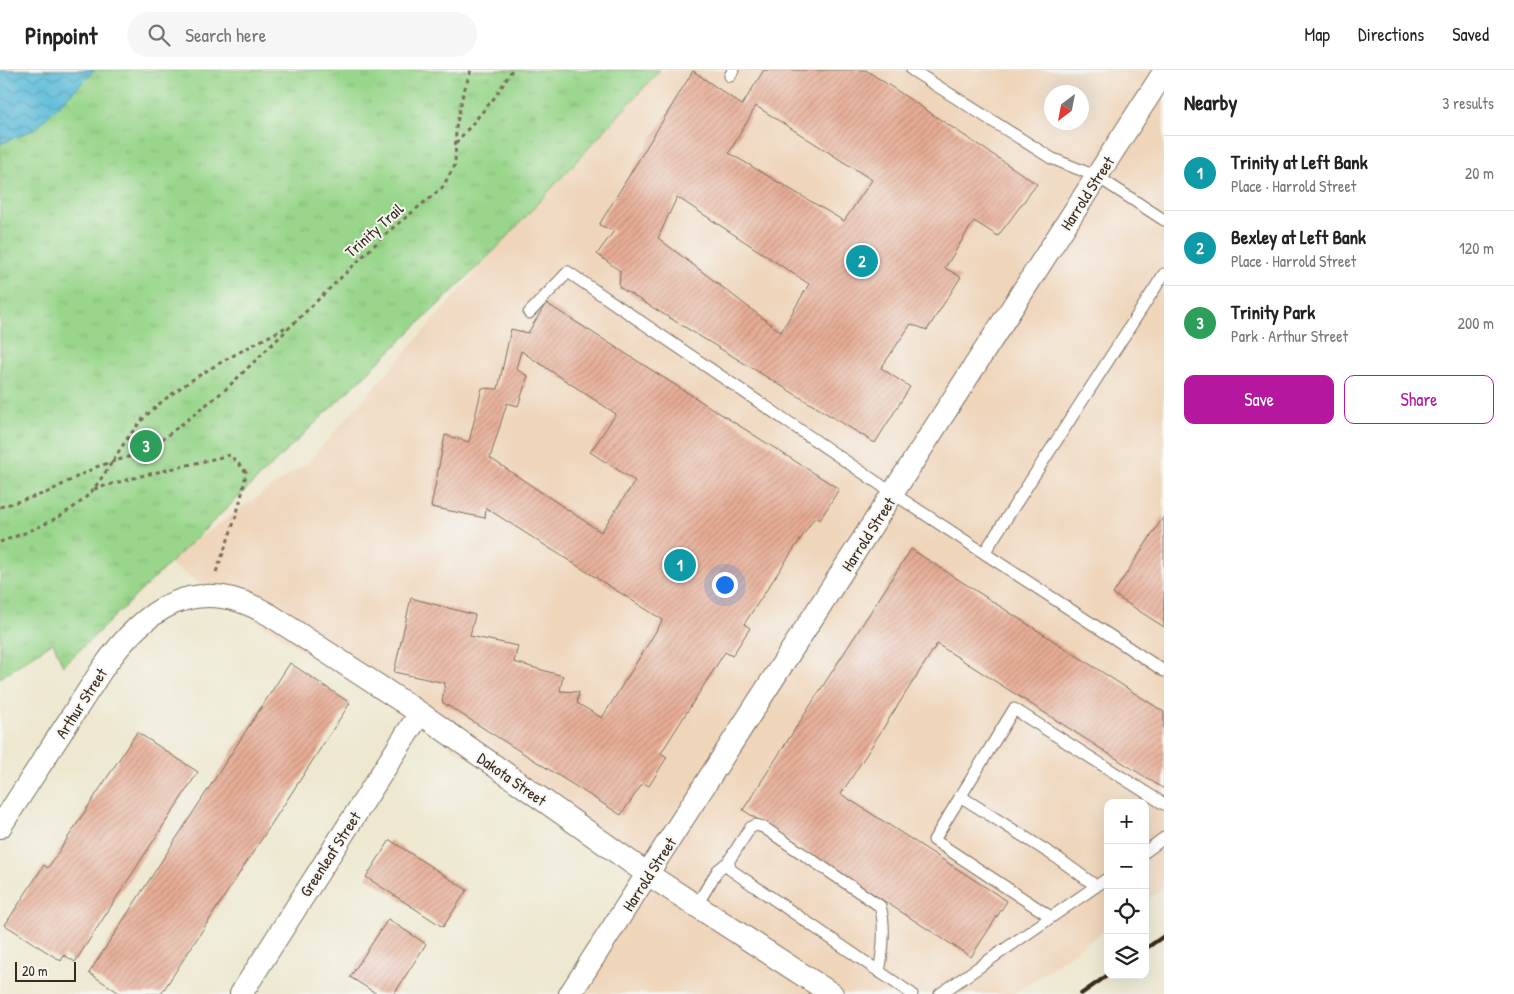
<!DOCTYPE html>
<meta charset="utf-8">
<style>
:root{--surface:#fff;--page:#f6f6f6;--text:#222;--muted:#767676;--line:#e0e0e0;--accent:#b5179e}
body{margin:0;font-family:"Patrick Hand",sans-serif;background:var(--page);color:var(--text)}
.controls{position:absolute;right:15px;bottom:15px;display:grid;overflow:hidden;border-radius:10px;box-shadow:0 5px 20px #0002}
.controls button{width:45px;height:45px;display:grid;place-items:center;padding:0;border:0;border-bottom:1px solid var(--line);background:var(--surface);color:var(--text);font:25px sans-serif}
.compass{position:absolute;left:1044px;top:15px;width:45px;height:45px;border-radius:50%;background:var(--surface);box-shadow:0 5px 20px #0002;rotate:212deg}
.scale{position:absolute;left:15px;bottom:12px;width:61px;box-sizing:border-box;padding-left:5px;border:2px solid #3b2a1e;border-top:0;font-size:14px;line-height:18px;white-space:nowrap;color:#3b2a1e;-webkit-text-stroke:4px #f6f6f2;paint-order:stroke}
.you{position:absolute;left:724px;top:514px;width:18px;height:18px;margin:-12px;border:4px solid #fff;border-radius:50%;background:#1a73e8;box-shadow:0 0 0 8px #1a73e833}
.badge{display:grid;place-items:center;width:32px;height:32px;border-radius:50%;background:var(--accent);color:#fff;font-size:16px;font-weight:700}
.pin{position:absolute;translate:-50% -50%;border:2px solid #fff;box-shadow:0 1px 5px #0006}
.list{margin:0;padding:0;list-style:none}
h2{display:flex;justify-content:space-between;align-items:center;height:65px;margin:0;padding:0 20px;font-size:21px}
h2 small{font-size:16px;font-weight:400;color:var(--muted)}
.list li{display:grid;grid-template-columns:32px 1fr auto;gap:15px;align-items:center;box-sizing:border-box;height:75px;padding:0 20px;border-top:1px solid var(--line)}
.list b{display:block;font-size:19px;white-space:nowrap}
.list p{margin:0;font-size:16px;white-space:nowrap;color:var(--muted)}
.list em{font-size:16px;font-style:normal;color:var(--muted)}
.actions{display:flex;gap:10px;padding:15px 20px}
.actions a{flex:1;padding:11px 0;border:1px solid var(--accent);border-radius:10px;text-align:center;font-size:18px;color:var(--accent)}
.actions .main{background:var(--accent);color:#fff}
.icon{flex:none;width:28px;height:28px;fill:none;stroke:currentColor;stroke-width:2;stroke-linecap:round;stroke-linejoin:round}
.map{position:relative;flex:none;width:1164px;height:924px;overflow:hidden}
header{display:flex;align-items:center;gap:30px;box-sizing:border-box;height:70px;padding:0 25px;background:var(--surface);border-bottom:1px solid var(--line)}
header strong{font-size:24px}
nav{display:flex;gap:28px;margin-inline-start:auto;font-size:18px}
.search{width:350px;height:45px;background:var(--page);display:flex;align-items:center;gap:12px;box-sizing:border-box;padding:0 18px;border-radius:28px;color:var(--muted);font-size:19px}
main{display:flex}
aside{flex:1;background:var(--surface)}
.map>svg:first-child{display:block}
</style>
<header>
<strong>Pinpoint</strong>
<div class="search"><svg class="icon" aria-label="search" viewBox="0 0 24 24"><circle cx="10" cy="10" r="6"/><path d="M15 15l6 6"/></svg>Search here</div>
<nav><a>Map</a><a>Directions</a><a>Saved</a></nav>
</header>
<main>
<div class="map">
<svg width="1164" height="924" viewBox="0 0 1164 924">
<defs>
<pattern id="park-tufts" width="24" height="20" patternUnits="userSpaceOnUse" patternTransform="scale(1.25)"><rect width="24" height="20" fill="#99d68b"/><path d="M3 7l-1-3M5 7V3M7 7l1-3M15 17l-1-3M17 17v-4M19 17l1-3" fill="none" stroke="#85b878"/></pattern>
<pattern id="water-waves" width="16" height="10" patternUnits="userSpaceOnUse" patternTransform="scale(1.25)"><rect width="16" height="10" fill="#5bbbd9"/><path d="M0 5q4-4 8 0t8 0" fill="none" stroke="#4c98af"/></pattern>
<pattern id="building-hatch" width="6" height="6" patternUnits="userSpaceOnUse" patternTransform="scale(1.25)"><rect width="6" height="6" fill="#e7ac94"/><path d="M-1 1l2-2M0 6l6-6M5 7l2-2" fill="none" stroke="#bc8c78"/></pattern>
</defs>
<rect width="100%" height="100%" fill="#f6f6f2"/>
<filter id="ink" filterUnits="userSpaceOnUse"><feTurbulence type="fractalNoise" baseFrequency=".02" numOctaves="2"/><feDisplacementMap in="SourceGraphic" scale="10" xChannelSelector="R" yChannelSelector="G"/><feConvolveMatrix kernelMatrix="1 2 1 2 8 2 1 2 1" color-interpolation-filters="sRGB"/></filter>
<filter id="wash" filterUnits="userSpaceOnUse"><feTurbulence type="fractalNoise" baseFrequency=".0096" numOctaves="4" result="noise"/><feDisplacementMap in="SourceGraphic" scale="20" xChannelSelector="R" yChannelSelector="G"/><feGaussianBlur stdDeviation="1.12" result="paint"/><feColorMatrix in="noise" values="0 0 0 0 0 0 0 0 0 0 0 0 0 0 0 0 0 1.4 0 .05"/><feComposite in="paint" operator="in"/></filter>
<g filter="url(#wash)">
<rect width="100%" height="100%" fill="#eee8d0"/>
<!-- built -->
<path fill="#efd6bb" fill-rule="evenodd" d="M655,0h509v818l-19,13v-98h-37v125l-94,66h-444l78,-119 -483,-314 143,-99zM1052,22h30v30h-30z"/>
<!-- park -->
<path fill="url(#park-tufts)" stroke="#6a8054" d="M0,0h660l-165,180 -432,416 -10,-24 -53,36z"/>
<!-- water -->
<path fill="url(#water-waves)" stroke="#4b727c" d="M0,0h95l-60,59 -35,15z"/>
<g id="blocks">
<!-- building -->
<path fill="url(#building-hatch)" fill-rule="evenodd" d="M764,0h102l171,114 -39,52 -24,-15 -29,47 16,9 -34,53 -16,-6 -30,44 29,19 -35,56 -256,-156 1,-16 -23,-17 17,-23 -15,-6 94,-154 49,34zM756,36l116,74 -28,41 -115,-68zM677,127l132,87 -28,48 -123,-94z
M546,233l293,186 -19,31 -5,-3 -71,107 6,4 -18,28 -7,-4 -64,101 6,4 -18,29 -6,-3 -22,32 -179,-113 3,-19 -51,-11 17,-74 64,17 -5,21 48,10 -4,16 49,14 -3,15 19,1 -2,11 25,15 61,-98 -177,-112 -1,10 -54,-11 14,-72 24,7 13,-54 16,1 13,-60 17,4zM521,281l95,63 -26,38 45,29 -34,51 -111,-74 17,-55 11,3 10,-30 -12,-7z
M1164,446v111l-51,-33z
M911,479l253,163v77l-227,-145 -96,150 166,107 -36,56 -228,-147z
M290,593l60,40 -189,291h-40l-32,-21z
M137,662l61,40 -123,190 -11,-7 -3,6 -56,-36 39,-60 4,3z
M390,770l77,50 -24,37 -77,-50z
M388,849l38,25 -32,50h-17l-27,-17z"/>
</g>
</g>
<g filter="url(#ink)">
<use href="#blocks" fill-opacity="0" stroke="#7a6c5c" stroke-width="1"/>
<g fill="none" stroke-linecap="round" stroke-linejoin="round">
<!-- service casing -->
<g stroke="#7a6c5c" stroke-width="13">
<path id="service" d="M912,0l139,88 47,19 66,43
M730,6l3,-6
M529,243l39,-41 326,222 270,177
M984,483l180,-279
M960,726l99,63 37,27
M1145,782l19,-14
M696,836l22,-36 10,-8
M1051,847l-117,-77 80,-131 150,95
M879,902c4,-21 7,-46 1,-66l-117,-79 -7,-2 -6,3 -22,34 3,8 181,124
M940,924l168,-116"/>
</g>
<!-- minor casing -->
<g stroke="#7a6c5c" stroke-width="24">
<path id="minor" d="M0,757l101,-156c43,-63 95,-100 169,-56l150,98 229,162 183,119
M241,924l179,-281
M570,924l594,-922"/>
</g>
<!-- path -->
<path stroke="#7a6c5c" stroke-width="3" stroke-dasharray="4 4" stroke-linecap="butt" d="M456,73l39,-46 17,-27
M94,419l47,-13 89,-21 16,17c-5,36 -19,70 -31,103
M0,437l46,-14 50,-26 48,-15 24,-17 58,-46 163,-158 53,-43 13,-23 1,-37 7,-34 8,-24
M0,472c30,-10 76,-29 95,-55 17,-22 33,-55 54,-74 40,-37 92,-61 139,-87"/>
<!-- service -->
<use href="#service" stroke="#fff" stroke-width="11"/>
<!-- minor -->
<use href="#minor" stroke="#fff" stroke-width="22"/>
<!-- rail -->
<path stroke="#3b2a1e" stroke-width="4" d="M1145,879l19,-13
M1081,924l27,-19"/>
</g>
</g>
<g text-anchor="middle" stroke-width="4" stroke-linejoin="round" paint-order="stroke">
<!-- street labels -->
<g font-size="16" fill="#3b2a1e" stroke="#f6f6f2">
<text transform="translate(1087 123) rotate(-57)" y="6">Harrold Street</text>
<text transform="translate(374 160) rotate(-42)" y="6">Trinity Trail</text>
<text transform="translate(868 464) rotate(-57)" y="6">Harrold Street</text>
<text transform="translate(81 633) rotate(-57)" y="6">Arthur Street</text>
<text transform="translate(512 709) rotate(35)" y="6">Dakota Street</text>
<text transform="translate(330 784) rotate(-57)" y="6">Greenleaf Street</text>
<text transform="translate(649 804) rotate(-57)" y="6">Harrold Street</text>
</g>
</g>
</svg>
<div class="controls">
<button>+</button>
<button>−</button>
<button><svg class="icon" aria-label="locate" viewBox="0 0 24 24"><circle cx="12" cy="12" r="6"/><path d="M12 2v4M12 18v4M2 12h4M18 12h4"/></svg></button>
<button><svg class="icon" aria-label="layers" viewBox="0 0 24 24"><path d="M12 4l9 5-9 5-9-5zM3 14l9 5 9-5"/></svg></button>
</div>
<svg class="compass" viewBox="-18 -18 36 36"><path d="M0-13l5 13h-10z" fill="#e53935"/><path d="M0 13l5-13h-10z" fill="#767676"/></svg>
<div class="scale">20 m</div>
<div class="you"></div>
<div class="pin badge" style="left:680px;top:495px;background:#0f9aa8">1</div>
<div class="pin badge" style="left:862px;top:191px;background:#0f9aa8">2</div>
<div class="pin badge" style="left:146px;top:376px;background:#2e9e5b">3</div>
</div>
<aside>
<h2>Nearby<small>3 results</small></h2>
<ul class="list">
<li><span class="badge" style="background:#0f9aa8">1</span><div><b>Trinity at Left Bank</b><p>Place · Harrold Street</p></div><em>20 m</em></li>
<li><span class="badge" style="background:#0f9aa8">2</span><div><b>Bexley at Left Bank</b><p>Place · Harrold Street</p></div><em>120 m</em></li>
<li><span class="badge" style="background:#2e9e5b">3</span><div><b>Trinity Park</b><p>Park · Arthur Street</p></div><em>200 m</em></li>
</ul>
<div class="actions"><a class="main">Save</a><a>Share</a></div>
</aside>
</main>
